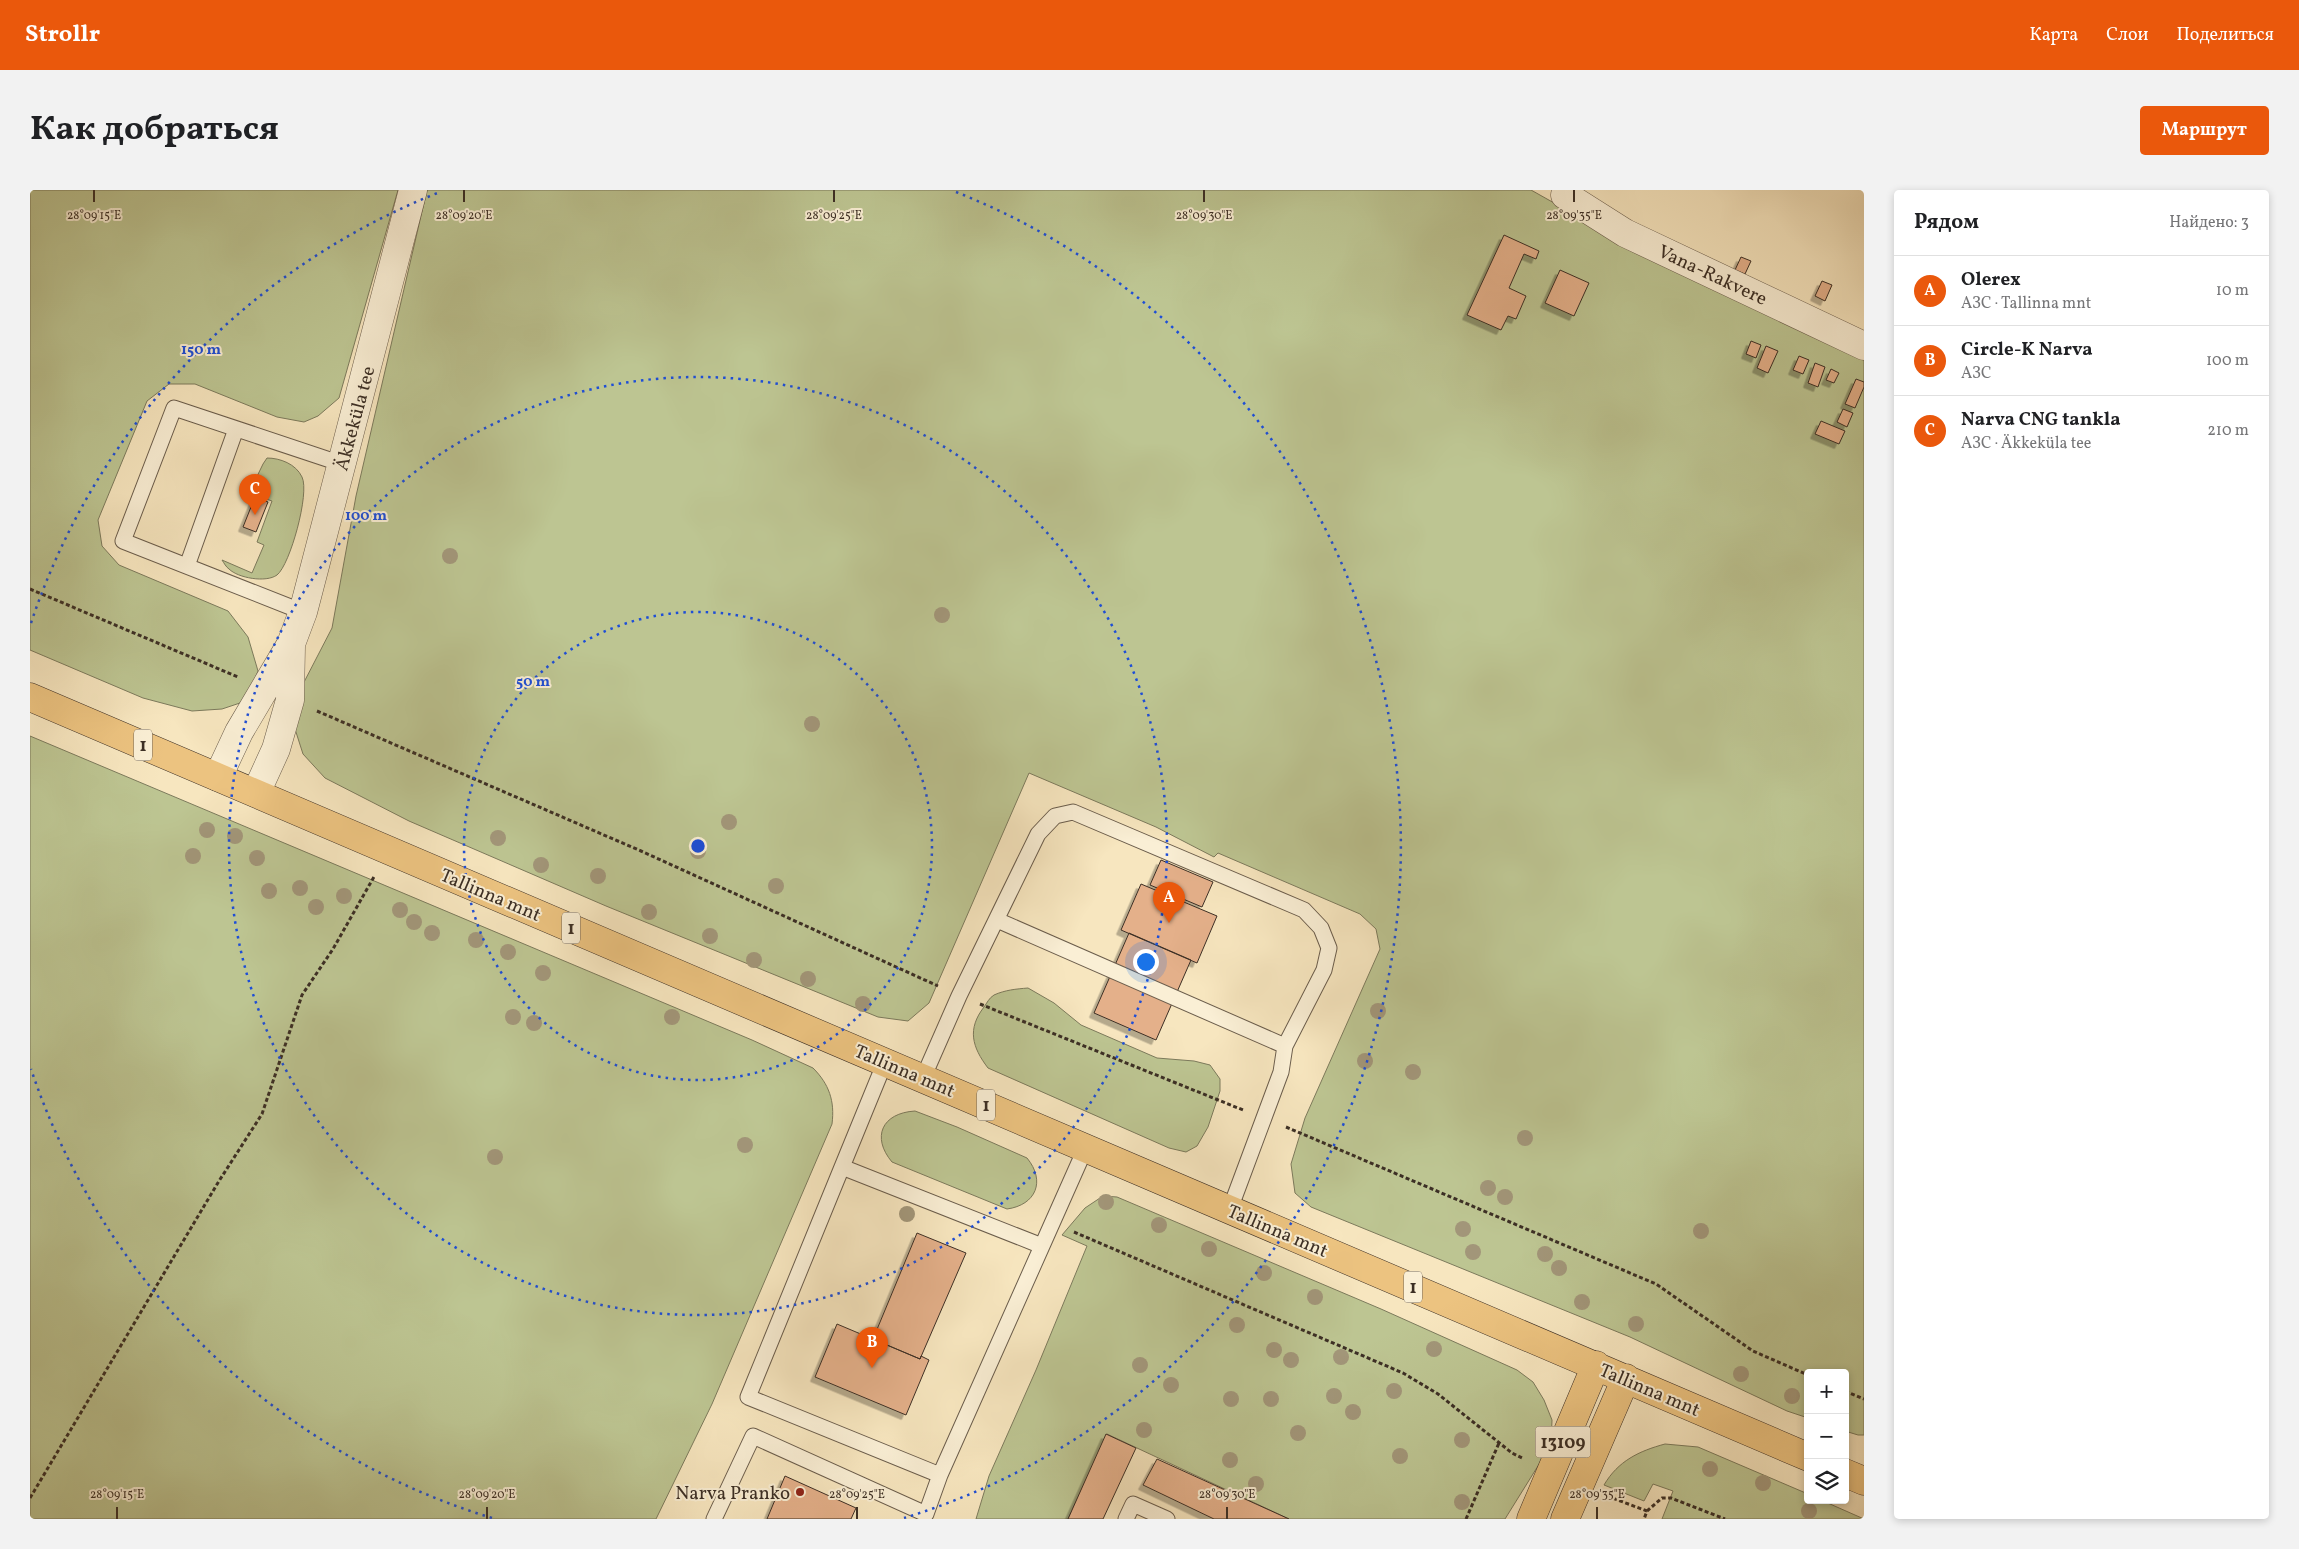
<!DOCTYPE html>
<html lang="ru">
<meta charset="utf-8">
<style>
:root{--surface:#fff;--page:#f2f2f2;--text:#202124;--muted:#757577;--line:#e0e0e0;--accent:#ea580c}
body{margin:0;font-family:Vollkorn,serif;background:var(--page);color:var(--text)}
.controls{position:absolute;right:15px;bottom:15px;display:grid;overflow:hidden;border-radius:5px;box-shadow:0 2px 8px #0003}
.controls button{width:45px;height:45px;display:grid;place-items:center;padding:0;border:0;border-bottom:1px solid var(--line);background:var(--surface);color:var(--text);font:25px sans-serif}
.you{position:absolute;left:1115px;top:771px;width:18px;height:18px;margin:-12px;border:4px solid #fff;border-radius:50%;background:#1a73e8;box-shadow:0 0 0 8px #1a73e833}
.badge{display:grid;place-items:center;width:32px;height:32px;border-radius:50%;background:var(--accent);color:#fff;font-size:16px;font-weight:700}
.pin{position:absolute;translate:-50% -41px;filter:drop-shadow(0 1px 2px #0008)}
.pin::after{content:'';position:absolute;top:26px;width:18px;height:15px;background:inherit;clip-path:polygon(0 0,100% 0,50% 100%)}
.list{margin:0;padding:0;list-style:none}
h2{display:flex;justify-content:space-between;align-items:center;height:65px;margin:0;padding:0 20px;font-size:21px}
h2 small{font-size:16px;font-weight:400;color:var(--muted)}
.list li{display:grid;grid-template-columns:32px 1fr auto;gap:15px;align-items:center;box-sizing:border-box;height:70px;padding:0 20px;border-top:1px solid var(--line)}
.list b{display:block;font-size:19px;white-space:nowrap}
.list p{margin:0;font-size:16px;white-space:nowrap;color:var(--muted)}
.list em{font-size:16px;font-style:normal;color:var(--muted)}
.icon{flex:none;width:28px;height:28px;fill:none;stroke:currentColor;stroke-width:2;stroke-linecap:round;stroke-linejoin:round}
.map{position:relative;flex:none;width:1834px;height:1329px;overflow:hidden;border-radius:5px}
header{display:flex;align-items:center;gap:30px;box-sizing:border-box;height:70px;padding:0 25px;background:var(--accent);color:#fff}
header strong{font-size:24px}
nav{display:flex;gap:28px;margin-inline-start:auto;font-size:18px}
.intro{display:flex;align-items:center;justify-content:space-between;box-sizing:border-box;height:120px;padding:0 30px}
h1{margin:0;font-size:35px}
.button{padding:12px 22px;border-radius:5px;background:var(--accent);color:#fff;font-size:18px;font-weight:700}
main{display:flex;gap:30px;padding:0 30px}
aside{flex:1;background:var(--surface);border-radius:5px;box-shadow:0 2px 8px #0003}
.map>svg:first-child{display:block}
</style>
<header>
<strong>Strollr</strong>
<nav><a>Карта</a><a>Слои</a><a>Поделиться</a></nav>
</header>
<div class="intro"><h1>Как добраться</h1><a class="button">Маршрут</a></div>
<main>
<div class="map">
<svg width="1834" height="1329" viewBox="0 0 1834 1329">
<defs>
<filter id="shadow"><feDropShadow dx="-4.5" dy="4.5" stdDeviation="0" flood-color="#0004"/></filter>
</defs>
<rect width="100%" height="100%" fill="#f7e6bf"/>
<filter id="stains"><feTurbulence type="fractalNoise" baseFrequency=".004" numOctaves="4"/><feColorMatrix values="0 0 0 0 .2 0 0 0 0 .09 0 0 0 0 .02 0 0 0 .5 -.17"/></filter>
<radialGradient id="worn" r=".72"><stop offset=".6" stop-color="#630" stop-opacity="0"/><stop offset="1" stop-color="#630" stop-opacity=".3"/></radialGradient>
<!-- green -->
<path fill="#bdc592" stroke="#7c7a5c" d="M0,0h368l-59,208 -21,18 -14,6 -27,-5 -82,-33h-26l-22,17 -49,119 4,26 17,19 109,46 20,26 10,34 -12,30 -24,8 -30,2 -49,-13 -113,-48z
M397,0h1104l146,82 187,84v1079h-6l-13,-4v-58h-37v45l-21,-7 -157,-74 -319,-130 -16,-14 -4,-29 14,-46 75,-169 -4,-20 -16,-15 -142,-61 -4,4 -58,-30 -127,-54 -100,230 -21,18 -30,-4 -272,-111 -197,-85 -84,-43 -22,-24 -8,-25 7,-43 30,-58 24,-132z
M237,268c13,0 29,6 35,19 8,16 -12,88 -25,98 -11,8 -39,3 -48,-6 -3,-2 -5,-6 -7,-9l30,13 12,-28 -7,-3 15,-41 -23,-8 14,-29z
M0,546l722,304 61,28c16,16 22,33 19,56l-120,280 -56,115h-626z
M998,798l26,15 27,22 76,33 37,3 16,4 10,14v12l-12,36 -11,19 -11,6 -17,-4 -181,-80c-16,-21 -21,-39 -4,-61 3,-4 5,-9 10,-12 11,-5 22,-6 34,-7z
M885,921l42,16 70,31c19,23 9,47 -20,51l-115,-47c-21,-25 -10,-49 23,-51z
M1073,1006l14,1 264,112 136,61 16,12 11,18 8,20 -1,25 -46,74h-216l-182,-85 -39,85h-92l13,-43 47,-106 51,-124 -25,-11 23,-27z
M1635,1254l33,3 110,47v6h13l43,19h-202l11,-28 -20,-7 -9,17 -40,-16c14,-24 35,-34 61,-41z"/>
<!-- building -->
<path fill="#e4b08a" stroke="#3c2f25" filter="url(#shadow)" d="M1474,45l35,16 -3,8 -12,-5 -15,34 17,8 -10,23 -8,-3 -7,14 -34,-15z
M1711,67l10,4 -6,13 -10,-4z
M1530,80l29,13 -15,33 -29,-13z
M1792,91l10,4 -7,16 -10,-5z
M1721,151l10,4 -5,13 -10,-4z
M1736,156l12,5 -10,22 -11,-5z
M1769,166l10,4 -6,14 -10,-4z
M1785,173l10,4 -7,20 -10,-4z
M1801,179l8,4 -5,10 -8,-3z
M1826,189l8,3v5l-9,21 -10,-4z
M1813,219l10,4 -6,14 -10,-5z
M1791,231l24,10 -6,13 -24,-10z
M225,307l13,5 -12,30 -13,-5z
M1131,670l52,22 -11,25 -52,-22z
M1111,694l76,32 -20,47 -76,-33z
M1099,743l62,27 -35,80 -62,-27z
M887,1043l49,20 -46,106 -47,-20z
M807,1134l83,35 1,-3 8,4 -23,55 -91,-38z
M1076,1244l30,14 -33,71h-35z
M1127,1269l132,60h-75l-71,-34z
M755,1286l71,32 -5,11h-84z"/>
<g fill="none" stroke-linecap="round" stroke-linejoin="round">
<!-- lane casing -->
<g stroke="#6b5d4c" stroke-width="17">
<path id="lane" d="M157,376l49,-137
M273,422l-180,-71 51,-133 168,56
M967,730l288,126
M855,872l-43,105 200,79 44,-99
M893,888l36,-82 79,-162 17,-18 18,-4 231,98 17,18 8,20 -5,22 -39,76 -4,26 -51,137
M812,977l-94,230 192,78 102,-229
M684,1329l39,-83 173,78 14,-39
M1096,1329l7,-15 34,15"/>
</g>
<!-- street casing -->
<g stroke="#6b5d4c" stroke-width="29">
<path id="street" d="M1535,5l60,38 239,113
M188,587l21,-45 52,-88 12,-32 110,-422
M226,603l20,-44 14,-49 1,-54"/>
</g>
<!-- highway casing -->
<g stroke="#3c2f25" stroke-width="29">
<path id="highway" d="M0,507l1778,760
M1815,1283l19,8
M1501,1329l65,-154
M1535,1329l61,-141"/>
</g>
<!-- path -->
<path stroke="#3c2f25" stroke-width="3" stroke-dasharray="4 2.5" stroke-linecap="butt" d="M0,399l208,88
M287,521l324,140 297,135
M950,814l263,106
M1256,937l370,157 97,67 55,24
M1044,1042l329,141 35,21 74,59 12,6
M1815,1201l19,8
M1577,1306l40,15 -3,8
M0,1308l189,-317 43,-67 40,-119 31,-46 42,-74
M1617,1321l15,-13h9l54,21
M1436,1329l33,-76"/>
<!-- lane -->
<use href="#lane" stroke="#faefd5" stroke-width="15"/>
<!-- street -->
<use href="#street" stroke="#faefd5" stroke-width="28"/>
<!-- highway -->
<use href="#highway" stroke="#ecc380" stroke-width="28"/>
</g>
<!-- trees -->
<g fill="#a29679">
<circle cx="420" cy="366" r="8"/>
<circle cx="912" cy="425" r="8"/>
<circle cx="782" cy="534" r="8"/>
<circle cx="699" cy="632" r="8"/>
<circle cx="177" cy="640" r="8"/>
<circle cx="205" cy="646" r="8"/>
<circle cx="468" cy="648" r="8"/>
<circle cx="668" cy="661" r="8"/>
<circle cx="163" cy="666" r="8"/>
<circle cx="227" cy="668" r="8"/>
<circle cx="511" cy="675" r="8"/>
<circle cx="568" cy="686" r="8"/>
<circle cx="746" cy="696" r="8"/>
<circle cx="270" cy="698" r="8"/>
<circle cx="239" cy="701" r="8"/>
<circle cx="314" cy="706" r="8"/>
<circle cx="286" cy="717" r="8"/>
<circle cx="370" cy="720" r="8"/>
<circle cx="619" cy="722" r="8"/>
<circle cx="384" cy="732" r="8"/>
<circle cx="402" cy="743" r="8"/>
<circle cx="680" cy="746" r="8"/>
<circle cx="446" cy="750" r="8"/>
<circle cx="478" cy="762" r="8"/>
<circle cx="724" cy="770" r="8"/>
<circle cx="513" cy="783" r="8"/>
<circle cx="778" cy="789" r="8"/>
<circle cx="833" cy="814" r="8"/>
<circle cx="1348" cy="821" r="8"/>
<circle cx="483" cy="827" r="8"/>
<circle cx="642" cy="827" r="8"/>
<circle cx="504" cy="833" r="8"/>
<circle cx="1335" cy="871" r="8"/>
<circle cx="1383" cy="882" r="8"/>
<circle cx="1495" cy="948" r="8"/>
<circle cx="715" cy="955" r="8"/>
<circle cx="465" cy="967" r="8"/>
<circle cx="1458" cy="998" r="8"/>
<circle cx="1475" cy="1007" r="8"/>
<circle cx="1076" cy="1012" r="8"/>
<circle cx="877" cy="1024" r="8"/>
<circle cx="1129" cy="1035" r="8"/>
<circle cx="1433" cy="1039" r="8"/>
<circle cx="1671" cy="1041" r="8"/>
<circle cx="1179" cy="1059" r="8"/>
<circle cx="1443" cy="1062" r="8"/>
<circle cx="1515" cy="1064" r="8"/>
<circle cx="1529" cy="1078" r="8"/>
<circle cx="1234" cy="1083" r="8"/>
<circle cx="1285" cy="1107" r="8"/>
<circle cx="1552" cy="1112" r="8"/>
<circle cx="1606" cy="1134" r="8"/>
<circle cx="1207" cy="1135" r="8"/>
<circle cx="1404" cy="1159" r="8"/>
<circle cx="1244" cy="1160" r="8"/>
<circle cx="1311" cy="1167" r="8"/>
<circle cx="1261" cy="1170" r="8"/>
<circle cx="1110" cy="1175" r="8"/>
<circle cx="1711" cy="1184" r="8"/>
<circle cx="1141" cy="1195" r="8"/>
<circle cx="1364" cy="1201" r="8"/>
<circle cx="1304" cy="1206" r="8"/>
<circle cx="1762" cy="1206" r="8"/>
<circle cx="1201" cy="1209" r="8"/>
<circle cx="1241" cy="1209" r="8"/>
<circle cx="1323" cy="1222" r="8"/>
<circle cx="1114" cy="1240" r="8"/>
<circle cx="1268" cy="1243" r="8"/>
<circle cx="1432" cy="1250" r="8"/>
<circle cx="1370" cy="1266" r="8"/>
<circle cx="1200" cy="1270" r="8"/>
<circle cx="1680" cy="1279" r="8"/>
<circle cx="1733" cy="1293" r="8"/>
<circle cx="1226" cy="1294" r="8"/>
<circle cx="1432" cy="1312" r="8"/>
<circle cx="1779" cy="1321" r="8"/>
</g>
<!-- ticks -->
<path fill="none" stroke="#3c2f25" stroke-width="2" d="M64,0v12M434,0v12M804,0v12M1174,0v12M1544,0v12M87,1317v12M457,1317v12M827,1317v12M1197,1317v12M1567,1317v12"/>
<!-- distance rings -->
<g fill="none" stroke="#1d4ed8" stroke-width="2.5" stroke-dasharray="2.5 5">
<circle cx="668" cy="656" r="234"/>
<circle cx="668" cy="656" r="469"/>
<path d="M462 1328A703 703 0 0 1 1 879M1 433A703 703 0 0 1 410 2M926 2A703 703 0 0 1 874 1328"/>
</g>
<!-- markers -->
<circle fill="#8f2418" stroke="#faefd5" stroke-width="2" cx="770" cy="1302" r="5"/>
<g text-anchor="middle" stroke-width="4" stroke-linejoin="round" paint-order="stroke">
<!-- shield labels -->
<g fill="#faefd5" stroke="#75695a" stroke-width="1">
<rect x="104" y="539.5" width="18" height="31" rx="4"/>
<rect x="532" y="722.5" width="18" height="31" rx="4"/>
<rect x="947" y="899.5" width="18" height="31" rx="4"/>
<rect x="1374" y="1081.5" width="18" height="31" rx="4"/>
<rect x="1505.5" y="1236.5" width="55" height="31" rx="4"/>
</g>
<g font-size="18" font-weight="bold" fill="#3c2f25">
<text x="113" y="561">1</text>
<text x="541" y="744">1</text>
<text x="956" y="921">1</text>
<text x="1383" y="1103">1</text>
<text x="1533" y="1258">13109</text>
</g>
<!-- street labels -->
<g font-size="19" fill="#3c2f25" stroke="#faefd5">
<text transform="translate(1683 84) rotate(25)" y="7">Vana-Rakvere</text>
<text transform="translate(324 228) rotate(-75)" y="7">Äkkeküla tee</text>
<text transform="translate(461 704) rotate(23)" y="7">Tallinna mnt</text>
<text transform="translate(875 880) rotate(23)" y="7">Tallinna mnt</text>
<text transform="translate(1248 1040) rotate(23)" y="7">Tallinna mnt</text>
<text transform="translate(1620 1199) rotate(23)" y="7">Tallinna mnt</text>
</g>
<!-- poi labels -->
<g font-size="19" fill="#3c2f25" stroke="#faefd5" text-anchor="end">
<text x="760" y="1309">Narva Pranko</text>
</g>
</g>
<g font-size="12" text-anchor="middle" fill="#3c2f25" stroke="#faefd5" stroke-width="4" stroke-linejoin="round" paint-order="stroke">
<text x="64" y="29">28°09'15"E</text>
<text x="434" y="29">28°09'20"E</text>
<text x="804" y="29">28°09'25"E</text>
<text x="1174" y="29">28°09'30"E</text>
<text x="1544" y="29">28°09'35"E</text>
<text x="87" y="1308">28°09'15"E</text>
<text x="457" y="1308">28°09'20"E</text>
<text x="827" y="1308">28°09'25"E</text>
<text x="1197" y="1308">28°09'30"E</text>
<text x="1567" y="1308">28°09'35"E</text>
</g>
<circle cx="668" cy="656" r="8" fill="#1d4ed8" stroke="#faefd5" stroke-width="2.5"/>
<g font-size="15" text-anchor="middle" font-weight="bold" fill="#1d4ed8" stroke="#faefd5" stroke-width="4" stroke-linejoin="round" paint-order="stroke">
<text x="171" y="164">150 m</text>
<text x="336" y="330">100 m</text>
<text x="503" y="496">50 m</text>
</g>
<rect width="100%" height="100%" filter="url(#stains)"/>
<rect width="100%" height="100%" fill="url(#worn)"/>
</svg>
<div class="controls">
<button>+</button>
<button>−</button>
<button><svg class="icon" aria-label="layers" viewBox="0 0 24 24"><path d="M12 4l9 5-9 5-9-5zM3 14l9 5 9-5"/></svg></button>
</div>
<div class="you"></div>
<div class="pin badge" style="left:1139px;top:733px">A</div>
<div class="pin badge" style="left:842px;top:1178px">B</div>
<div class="pin badge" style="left:225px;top:325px">C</div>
</div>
<aside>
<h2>Рядом<small>Найдено: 3</small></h2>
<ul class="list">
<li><span class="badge">A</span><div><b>Olerex</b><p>АЗС · Tallinna mnt</p></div><em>10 m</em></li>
<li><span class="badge">B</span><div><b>Circle-K Narva</b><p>АЗС</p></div><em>100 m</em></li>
<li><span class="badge">C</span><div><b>Narva CNG tankla</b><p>АЗС · Äkkeküla tee</p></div><em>210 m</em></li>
</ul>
</aside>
</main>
